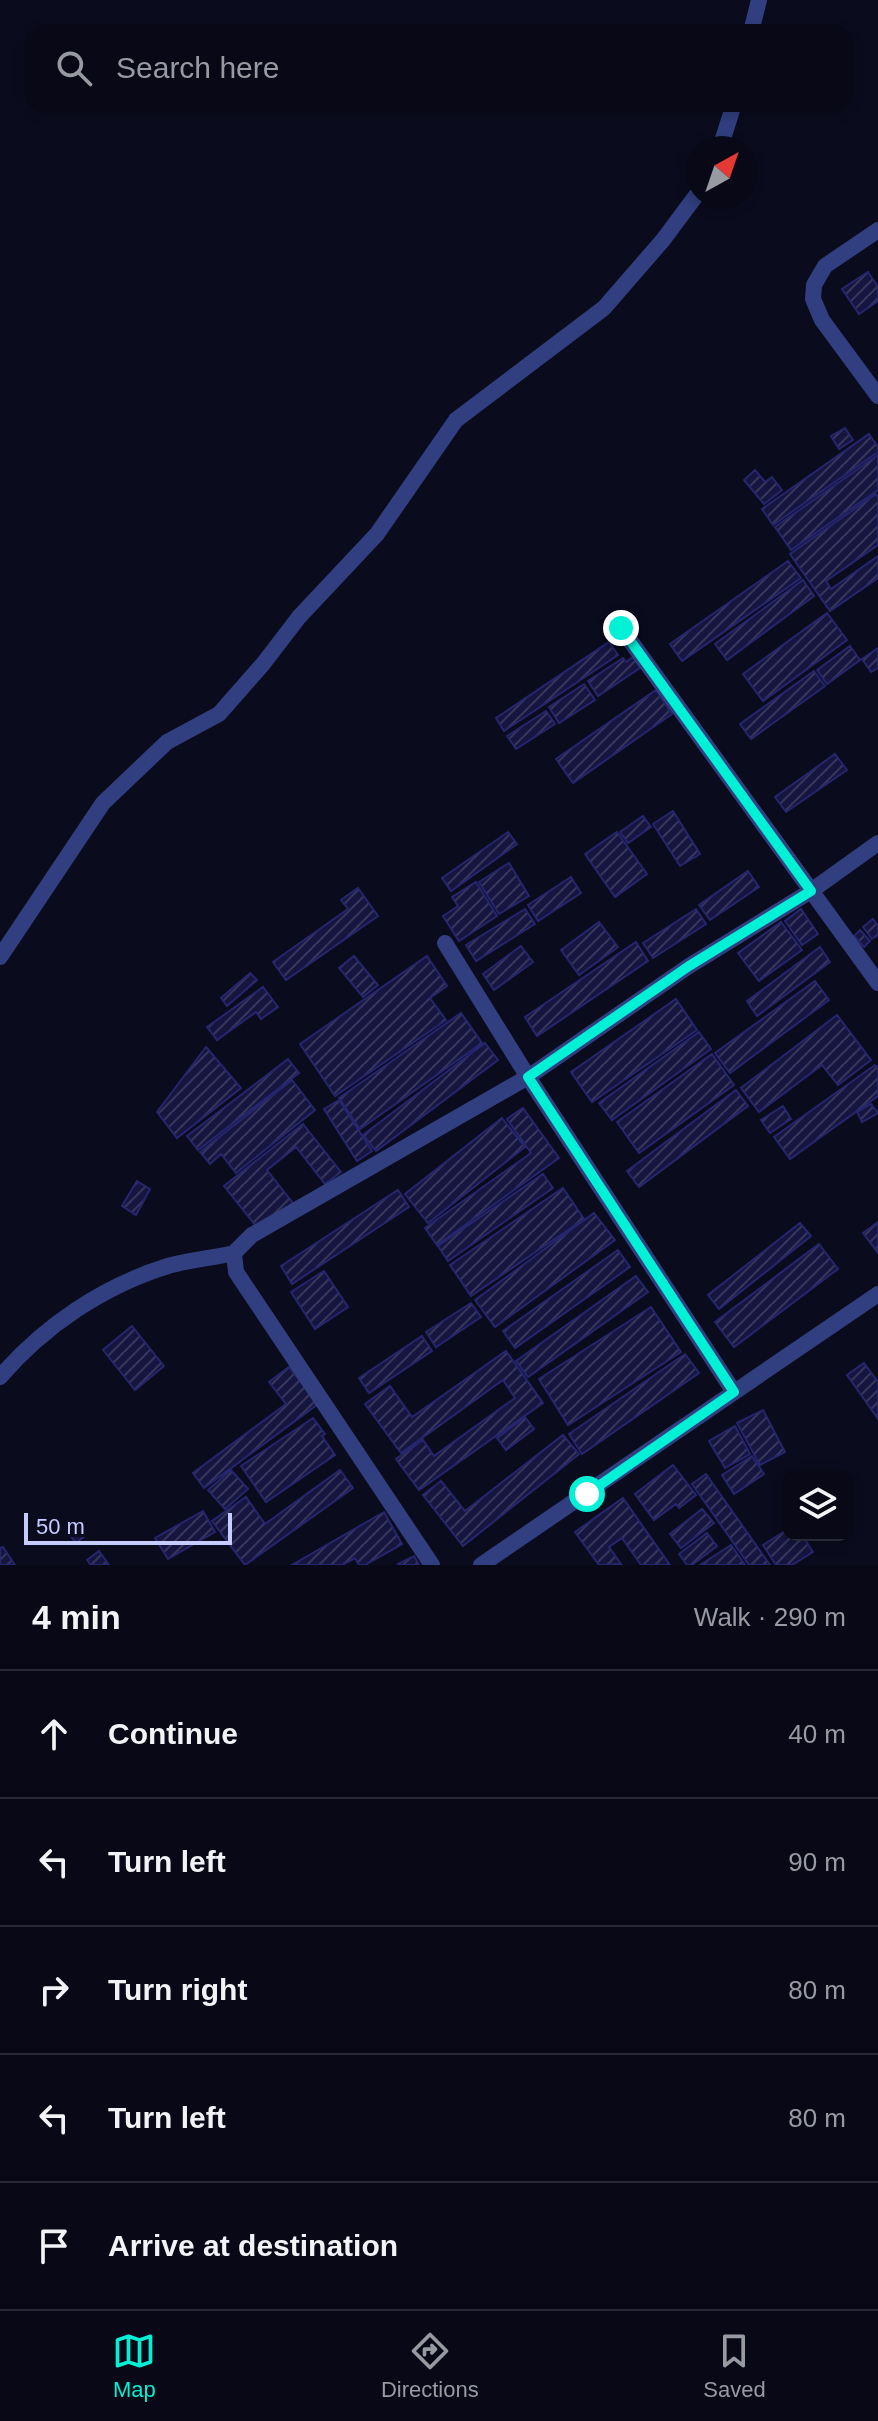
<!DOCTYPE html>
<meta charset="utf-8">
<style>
:root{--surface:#080816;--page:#161623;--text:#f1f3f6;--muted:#989aa1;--line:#292935;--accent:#00f1d5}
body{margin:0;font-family:Arial,sans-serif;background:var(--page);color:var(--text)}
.controls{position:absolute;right:24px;bottom:24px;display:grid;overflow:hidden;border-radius:16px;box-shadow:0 4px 12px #0003}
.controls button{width:72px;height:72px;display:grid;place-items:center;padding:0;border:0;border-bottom:2px solid var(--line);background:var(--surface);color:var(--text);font:40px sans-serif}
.compass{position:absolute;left:686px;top:136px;width:72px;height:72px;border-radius:50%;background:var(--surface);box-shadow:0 4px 12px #0003;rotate:40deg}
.scale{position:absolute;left:24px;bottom:20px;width:208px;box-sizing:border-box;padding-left:8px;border:4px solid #c6ccff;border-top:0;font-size:22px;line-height:28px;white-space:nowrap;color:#c6ccff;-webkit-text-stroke:6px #0a0b1d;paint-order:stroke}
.stop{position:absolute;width:24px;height:24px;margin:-18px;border:6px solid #00f1d5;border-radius:50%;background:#fff}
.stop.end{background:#00f1d5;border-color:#fff;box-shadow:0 2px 8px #0008}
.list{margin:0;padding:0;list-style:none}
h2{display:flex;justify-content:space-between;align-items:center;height:104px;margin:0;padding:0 32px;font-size:34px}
h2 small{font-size:26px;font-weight:400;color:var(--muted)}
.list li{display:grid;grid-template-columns:52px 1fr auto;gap:24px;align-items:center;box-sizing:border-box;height:128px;padding:0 32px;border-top:2px solid var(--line)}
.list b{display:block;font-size:30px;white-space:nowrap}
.list em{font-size:26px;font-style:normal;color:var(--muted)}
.icon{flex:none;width:44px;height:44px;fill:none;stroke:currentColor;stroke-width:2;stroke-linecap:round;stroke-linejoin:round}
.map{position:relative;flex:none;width:878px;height:1565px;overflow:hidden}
.search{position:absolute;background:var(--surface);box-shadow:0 4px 12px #0003;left:24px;right:24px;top:24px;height:88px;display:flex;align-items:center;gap:20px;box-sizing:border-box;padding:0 28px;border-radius:24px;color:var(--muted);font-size:30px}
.sheet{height:744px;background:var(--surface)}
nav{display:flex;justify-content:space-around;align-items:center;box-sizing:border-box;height:112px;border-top:2px solid var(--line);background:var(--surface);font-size:22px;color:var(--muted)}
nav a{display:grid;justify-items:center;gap:4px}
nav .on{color:var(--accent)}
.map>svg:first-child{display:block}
</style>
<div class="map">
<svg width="878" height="1565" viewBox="0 0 878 1565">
<defs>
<pattern id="building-hatch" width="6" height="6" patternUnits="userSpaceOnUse" patternTransform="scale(2)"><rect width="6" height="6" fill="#15153f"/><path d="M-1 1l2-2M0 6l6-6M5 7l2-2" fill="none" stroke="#36365c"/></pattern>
</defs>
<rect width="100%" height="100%" fill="#0a0b1d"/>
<!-- building -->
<path fill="url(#building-hatch)" stroke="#25266d" stroke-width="2" d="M868,272l10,15v14l-19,13 -17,-25z
M845,428l8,12 -14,9 -8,-13z
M869,434l9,13v5l-105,73 -11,-16z
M878,455v35l-87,60 -16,-23z
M755,470l10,12 7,-5 10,13 -18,14 -20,-24z
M876,494l2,3v48l-52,36 5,8 47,-33v22l-48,33 -40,-57z
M788,561l13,17 -119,83 -12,-17z
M803,580l11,16 -87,64 -12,-16z
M827,613l20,27 -84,61 -20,-27z
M609,642l9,13 -114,76 -8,-13z
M850,646l10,14 -33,24 -10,-14z
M878,648v20l-7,4 -9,-13z
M633,657l7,11 -42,28 -10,-15 35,-23 3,4z
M814,671l11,15 -74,53 -11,-15z
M584,684l11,16 -36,23 -10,-16z
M656,690l16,24 -99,69 -17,-24z
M546,711l9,13 -39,25 -9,-13z
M835,754l12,16 -61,42 -11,-15z
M673,811l27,43 -20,12 -27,-42z
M643,816l8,11 -23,16 -8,-11z
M508,832l9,12 -66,47 -9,-13z
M617,832l30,42 -32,23 -30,-43z
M509,863l20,33 -30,18 -20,-32z
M748,871l11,16 -49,33 -11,-15z
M571,877l10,16 -43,28 -10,-16z
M476,882l21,34 -38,25 -16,-25 15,-10 -6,-9z
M358,888l20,28 -92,64 -13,-18 75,-53 -7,-9z
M525,909l10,15 -59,37 -10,-16z
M696,909l10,15 -53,34 -10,-15z
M801,909l17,25 -16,11 -17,-24z
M873,919l5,7v9l-6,4 -9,-12z
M599,922l19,25 -39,28 -18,-25z
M781,922l21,28 -43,31 -21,-28z
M860,930l10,11 -6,6 -10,-11z
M636,942l12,19 -111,75 -12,-19z
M521,946l12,16 -39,28 -11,-16z
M820,947l10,15 -73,54 -10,-15z
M354,956l24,29 -15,12 -24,-29z
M427,956l20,30 -17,12 16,22 -111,76 -35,-52z
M250,973l7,7 -30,26 -6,-8z
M815,981l14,19 -99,73 -15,-20z
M263,987l15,20 -17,12 -5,-7 -39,28 -10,-13z
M676,999l21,31 -105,72 -21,-30z
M461,1013l21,30 -122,86 -21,-31z
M837,1015l34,45 -33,25 -16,-20 -63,47 -18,-24z
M699,1032l12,17 -99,71 -13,-17z
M485,1043l13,17 -122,91 -13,-16z
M206,1047l35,41 -64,50 -20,-26z
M712,1054l22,31 -95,68 -22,-31z
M288,1059l11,14 -101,77 -11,-14z
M875,1065l3,3v28l-88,63 -16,-22z
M292,1080l23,30 -79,63 -15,-19 -11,10 -10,-12z
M736,1090l12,16 -109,81 -12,-16z
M339,1100l33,51 -15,10 -33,-52z
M871,1104l7,9 -16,9 -5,-10z
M783,1106l8,13 -21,14 -9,-13z
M523,1108l36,50 -122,87 -12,-17 106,-75 -24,-34z
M502,1118l23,29 -97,76 -23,-29z
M303,1124l38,48 -16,12 -29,-37 -29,23 26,33 -34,27 -35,-44z
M543,1174l10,14 -105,73 -10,-15z
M137,1181l13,8 -14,26 -14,-9z
M563,1188l21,31 -113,77 -21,-31z
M398,1190l11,17 -117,77 -11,-18z
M594,1213l21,27 -120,87 -20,-27z
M878,1222v31l-15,-20z
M800,1223l11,13 -92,73 -11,-14z
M819,1244l19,25 -104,78 -19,-25z
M618,1250l12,17 -115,81 -12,-17z
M324,1271l24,36 -33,22 -24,-37z
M636,1276l12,16 -120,85 -12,-16z
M471,1303l10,14 -45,30 -10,-15z
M651,1307l30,45 -113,73 -29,-46z
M132,1326l32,40 -29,24 -32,-40z
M422,1336l10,15 -63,42 -10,-15z
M506,1351l37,52 -124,87 -23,-31 27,-19 11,16 81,-58 -12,-18 -102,73 -36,-49 25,-18 22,31z
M685,1354l14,19 -117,81 -13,-20z
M864,1363l14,19v37l-31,-44z
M289,1367l29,37 -114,84 -11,-15 93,-69 -17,-22z
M763,1410l22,42 -25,13 -23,-42z
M525,1417l9,12 -28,21 -9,-12z
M313,1418l12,16 -3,2 13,19 -69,47 -25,-36z
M735,1426l15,28 -25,14 -16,-27z
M563,1435l16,19 -116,92 -40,-51 18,-14 24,30z
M752,1456l12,18 -30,20 -12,-19z
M673,1465l23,30 -17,13 -3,-4 -22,16 -19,-26z
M231,1470l17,19 -23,20 -17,-19z
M340,1470l13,18 -108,77 -33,-44 34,-24 19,27z
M706,1474l64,91h-21l-57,-81z
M623,1498l47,67h-29l-19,-27 -13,9 12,17 -22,1 -24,-33z
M702,1509l12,14 -33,25 -11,-14z
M203,1511l12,21 -47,27 -13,-21z
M384,1512l18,32 -37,21h-6l-4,-7 -13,7h-50z
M76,1523l9,13 -9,7 -10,-13z
M788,1529v6h14l11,17 -21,13h-16l-13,-20z
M707,1533l10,13 -25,19h-5l-8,-11z
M731,1545l14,20h-45z
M3,1547l12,18h-15v-17z
M99,1551l10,14h-18l-4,-5z
M414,1556l5,9h-20l-1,-1z"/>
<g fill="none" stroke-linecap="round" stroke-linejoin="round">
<!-- street -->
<path stroke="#313f80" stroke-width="16" d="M751,32l8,-32
M720,148l14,-44
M878,230l-53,36 -11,19 -1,14 9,21 56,76
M621,628l257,355
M445,943l83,134 206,315
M0,957l103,-154 64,-61 52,-28 44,-50 36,-47 78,-83 79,-114 148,-112 59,-68 35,-47
M0,1377c44,-51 103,-91 168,-111 21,-6 45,-8 66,-13
M432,1565l-196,-293 -2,-19 18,-18 276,-158 161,-111 122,-75 67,-48
M481,1565l397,-271"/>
</g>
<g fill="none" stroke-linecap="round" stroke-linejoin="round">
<!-- route -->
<path stroke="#00f1d5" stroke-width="10" d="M587,1494l147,-102 -206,-315 161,-111 122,-75 -190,-263"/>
</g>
</svg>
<div class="controls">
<button><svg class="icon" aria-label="layers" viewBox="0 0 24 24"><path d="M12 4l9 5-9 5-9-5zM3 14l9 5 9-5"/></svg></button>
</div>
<svg class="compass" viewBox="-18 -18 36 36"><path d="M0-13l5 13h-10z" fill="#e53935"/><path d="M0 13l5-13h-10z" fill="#989aa1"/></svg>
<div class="scale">50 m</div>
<div class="stop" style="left:587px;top:1494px"></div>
<div class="stop end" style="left:621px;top:628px"></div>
<div class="search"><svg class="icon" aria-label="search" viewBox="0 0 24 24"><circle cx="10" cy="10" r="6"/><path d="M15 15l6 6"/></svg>Search here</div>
</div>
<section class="sheet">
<h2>4 min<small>Walk · 290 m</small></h2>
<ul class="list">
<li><svg class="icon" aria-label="ahead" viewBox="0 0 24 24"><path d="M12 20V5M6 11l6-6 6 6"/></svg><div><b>Continue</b></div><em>40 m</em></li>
<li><svg class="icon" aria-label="left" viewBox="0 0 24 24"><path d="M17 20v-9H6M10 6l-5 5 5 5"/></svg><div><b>Turn left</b></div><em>90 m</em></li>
<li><svg class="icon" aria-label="right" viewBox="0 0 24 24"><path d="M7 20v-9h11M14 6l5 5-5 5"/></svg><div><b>Turn right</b></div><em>80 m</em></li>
<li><svg class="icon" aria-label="left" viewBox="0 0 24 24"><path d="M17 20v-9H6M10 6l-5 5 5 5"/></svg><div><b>Turn left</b></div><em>80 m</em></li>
<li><svg class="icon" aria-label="arrive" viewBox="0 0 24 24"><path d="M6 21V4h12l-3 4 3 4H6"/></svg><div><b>Arrive at destination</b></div></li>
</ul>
</section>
<nav>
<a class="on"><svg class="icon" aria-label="map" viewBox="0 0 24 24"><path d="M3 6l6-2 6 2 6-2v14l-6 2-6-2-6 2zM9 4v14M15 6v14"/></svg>Map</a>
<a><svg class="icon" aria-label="directions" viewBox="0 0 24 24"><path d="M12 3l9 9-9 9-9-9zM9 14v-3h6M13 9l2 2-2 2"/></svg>Directions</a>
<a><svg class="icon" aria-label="saved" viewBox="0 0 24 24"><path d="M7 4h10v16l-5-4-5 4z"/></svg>Saved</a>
</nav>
